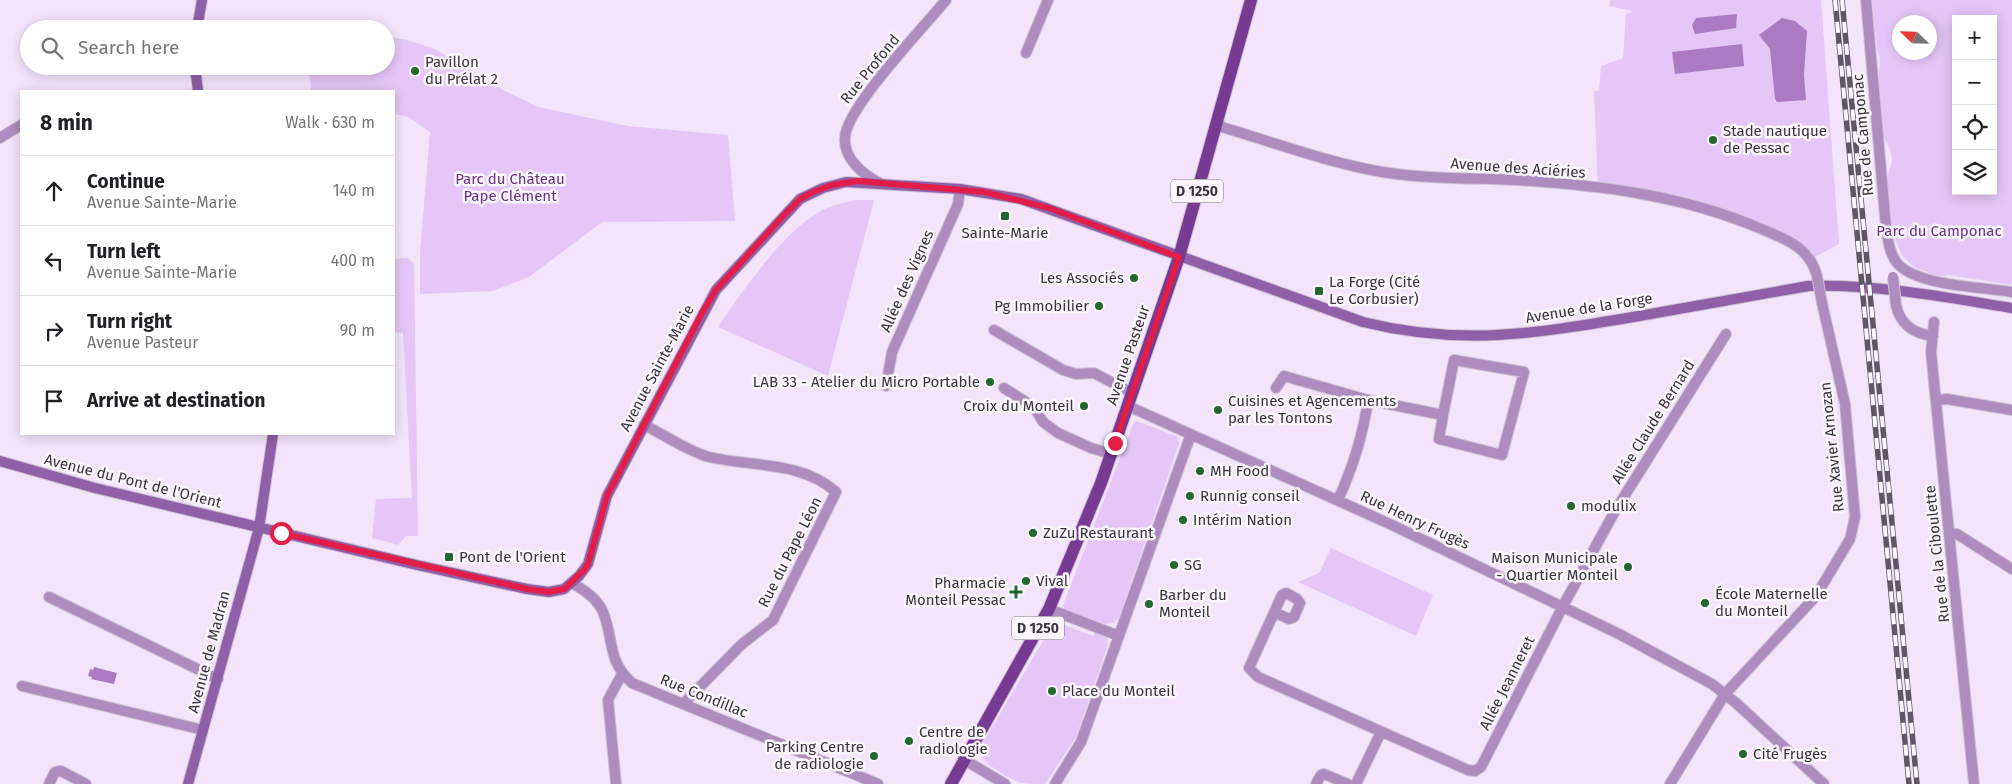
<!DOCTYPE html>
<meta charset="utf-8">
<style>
:root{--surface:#fff;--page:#f6f6f6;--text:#202124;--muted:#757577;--line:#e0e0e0}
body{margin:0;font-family:"Fira Sans",sans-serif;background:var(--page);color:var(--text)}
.controls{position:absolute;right:15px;top:15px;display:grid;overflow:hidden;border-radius:0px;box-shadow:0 2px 12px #0003}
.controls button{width:45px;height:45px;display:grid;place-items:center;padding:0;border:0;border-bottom:1px solid var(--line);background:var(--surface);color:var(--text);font:25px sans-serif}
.compass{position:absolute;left:1892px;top:15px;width:45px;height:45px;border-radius:50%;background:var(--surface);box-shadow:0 2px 12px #0003;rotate:293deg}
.stop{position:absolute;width:15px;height:15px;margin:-11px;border:4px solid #e11d48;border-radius:50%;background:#fff}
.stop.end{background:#e11d48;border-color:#fff;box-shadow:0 1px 5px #0008}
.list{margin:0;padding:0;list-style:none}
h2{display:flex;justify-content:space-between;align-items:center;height:65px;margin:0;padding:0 20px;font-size:21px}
h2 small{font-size:16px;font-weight:400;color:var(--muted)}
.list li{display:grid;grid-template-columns:32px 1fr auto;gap:15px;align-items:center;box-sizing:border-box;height:70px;padding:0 20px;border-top:1px solid var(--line)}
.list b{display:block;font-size:19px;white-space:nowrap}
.list p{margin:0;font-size:16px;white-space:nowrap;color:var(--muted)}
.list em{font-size:16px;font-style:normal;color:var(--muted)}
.icon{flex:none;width:28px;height:28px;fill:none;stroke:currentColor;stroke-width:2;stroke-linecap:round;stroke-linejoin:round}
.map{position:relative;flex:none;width:2012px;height:784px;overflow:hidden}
.search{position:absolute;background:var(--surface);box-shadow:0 2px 12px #0003;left:20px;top:20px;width:375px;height:55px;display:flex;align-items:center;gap:12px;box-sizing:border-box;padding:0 18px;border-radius:28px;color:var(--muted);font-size:19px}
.panel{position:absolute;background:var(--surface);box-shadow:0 2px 12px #0003;left:20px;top:90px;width:375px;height:345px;border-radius:0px}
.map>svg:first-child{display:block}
</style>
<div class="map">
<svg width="2012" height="784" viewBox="0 0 2012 784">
<rect width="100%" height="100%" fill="#f3e4fb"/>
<!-- green -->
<path fill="#e5c6f6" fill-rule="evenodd" d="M1610,0h211l18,244 -28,15 -14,-14 -72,-31 -127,-26 -4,-97 5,-1 2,-24 22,-8 3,-44 7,-3 -24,-5z
M1872,0h140v285l-63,-10c-8,3 -17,-1 -25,-4 -35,-10 -36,-65 -36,-94 0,-7 4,-12 4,-19 -1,-9 -5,-13 -8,-21 -5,-15 -3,-41 -5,-58 -1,-10 4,-20 -2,-29zM1956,19h37v172h-37zM1900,22h30v30h-30z
M386,36l21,4 28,9 68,41 35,17 90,19 100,9 7,86 -133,1 -73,55 -36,14 -73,3v-41l10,-121 -22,-15 -14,-3v-23h-83l-1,-13 -6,-12h82z
M856,200h18l-46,176 -110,-49c24,-35 62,-91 98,-113 12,-8 26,-11 40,-14z
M408,258l6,6 4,272h-12l-8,9 -26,-7 4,-39 36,-1 -9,-165 -9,-1v-73z
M1137,421l41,16 1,7 -59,171 -6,8 -9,1 -41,-15 -1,-4 71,-183z
M1331,548l102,47 -17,41 -118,-54 21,-9z
M1056,619h7l-1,5 31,12 2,-4 12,6 1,7 -32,92 -31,47c-7,0 -17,0 -24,-1 -11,-4 -40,-20 -43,-32z"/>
<!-- water -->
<path fill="#aa7ac2" d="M1737,14l-1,14 -41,6 -3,-9 4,-7z
M1782,18l13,3 12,10 -3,44 2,25 -29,2 -2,-3 -5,-50 -11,-14z
M1742,44l2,22 -69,8 -3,-22z
M94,667l23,6 -3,11 -23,-5 1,-2 -4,-1 2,-7 3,1z"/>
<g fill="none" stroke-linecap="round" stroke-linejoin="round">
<!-- street casing -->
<g stroke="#cec1d5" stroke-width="12">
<path id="street" d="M1866,0l20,227c2,12 3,26 11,36 19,23 86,24 115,29
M1026,53l22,-53
M1215,125c55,16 110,37 167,47 44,7 89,6 133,8 83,5 167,15 244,48 26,11 50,18 58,48
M0,138l21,-13
M880,183c-17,-8 -37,-25 -35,-46 2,-30 79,-110 101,-137
M1896,305c4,19 18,29 37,31
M1934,322l-3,30 43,432
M994,330l69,40 13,4 18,-1 38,20
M886,386l6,-34 66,-148 2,-15
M1004,388l30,19 9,15 15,11 33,15 20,6
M1276,388l8,-12 84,24 75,15 11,-55 70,12 -22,83 -63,-16 4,-24
M1937,400l10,-1 65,11
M1128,406l264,119 227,109 93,50 24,19 88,81
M644,425c19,9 45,27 65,32 43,10 93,4 127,35l-63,128 -31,24 -59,60
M1338,500c15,-33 25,-64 30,-100
M1949,534h8l55,35
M572,583c12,7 25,15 31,29 11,27 4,49 29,71l246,101
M49,597l169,82
M1049,609l70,27
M1274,612l15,7 5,-2 6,-14 -3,-4 -11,-6 -4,2 -33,73 9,9 210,93 7,1 6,-4 82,-161 52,-95 111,-177
M22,686l181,44
M963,759l42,25
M49,784l6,-12 6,-1 25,13
M616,784l-8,-84 14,-26
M1055,784l26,-42 110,-308
M1316,784l5,-9 3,-1 24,10
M1356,784l25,-52
M1670,784l55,-90 91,-98 34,-57 5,-22 -10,-113 -23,-101"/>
</g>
<!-- secondary casing -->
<g stroke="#cec1d5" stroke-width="12">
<path id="secondary" d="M197,29l5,-29
M195,66l3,25
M0,461l95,27 322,77 110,24 22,3 15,-3 15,-13 9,-12 19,-68 109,-206 84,-91 23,-11 23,-6 114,7 61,10 342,123c101,25 175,11 276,-6 56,-10 112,-20 169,-30 68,-2 136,11 204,22
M188,784l71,-256 14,-94"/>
</g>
<!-- primary casing -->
<g stroke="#cec1d5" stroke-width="14">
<path id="primary" d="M951,784l98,-175 52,-126 78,-226 72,-257"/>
</g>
<!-- street -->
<use href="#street" stroke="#ae8dbe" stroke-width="10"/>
<!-- secondary -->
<use href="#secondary" stroke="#8f5fa7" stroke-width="10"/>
<!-- primary -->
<use href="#primary" stroke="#783b94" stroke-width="12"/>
<!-- rail casing -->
<g stroke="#5f5764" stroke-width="5.5">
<path id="rail" d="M1835,0l74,784
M1842,0l75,784"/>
</g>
<!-- rail -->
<use href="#rail" stroke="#faf6fc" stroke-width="4" stroke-dasharray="11" stroke-linecap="butt"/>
<!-- street-bridge casing -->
<g stroke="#cec1d5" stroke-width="12" stroke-linecap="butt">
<path id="street-bridge" d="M1817,276l5,27
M1893,277l3,28"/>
</g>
<!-- street-bridge -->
<use href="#street-bridge" stroke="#ae8dbe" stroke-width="10"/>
</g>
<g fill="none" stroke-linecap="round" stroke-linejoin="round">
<!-- route -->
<path stroke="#e11d48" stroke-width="6" d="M281,533l246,56 22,3 15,-3 20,-19 4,-6 19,-68 96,-185 13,-21 66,-73 18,-18 11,-6 21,-8 26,-4 126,11 65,16 130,49 -64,186"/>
</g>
<!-- markers -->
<g fill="#236630" stroke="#faf6fc" stroke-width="2">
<circle cx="415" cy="71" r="5"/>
<circle cx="1713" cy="140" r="5"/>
<rect x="1000" y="211" width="10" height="10" rx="2.5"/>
<circle cx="1134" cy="278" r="5"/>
<rect x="1314" y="286" width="10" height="10" rx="2.5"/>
<circle cx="1099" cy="306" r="5"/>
<circle cx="990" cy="382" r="5"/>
<circle cx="1084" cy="406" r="5"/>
<circle cx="1218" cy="410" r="5"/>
<circle cx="1200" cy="471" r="5"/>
<circle cx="1190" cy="496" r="5"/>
<circle cx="1571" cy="506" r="5"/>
<circle cx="1183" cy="520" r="5"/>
<circle cx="1033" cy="533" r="5"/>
<rect x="444" y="552" width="10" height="10" rx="2.5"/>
<circle cx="1174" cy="565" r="5"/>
<circle cx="1628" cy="567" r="5"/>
<circle cx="1026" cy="581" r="5"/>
<path d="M1013.5 584.5h5v5h5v5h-5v5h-5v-5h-5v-5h5z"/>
<circle cx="1705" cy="603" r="5"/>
<circle cx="1149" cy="604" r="5"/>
<circle cx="1052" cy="691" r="5"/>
<circle cx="909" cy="741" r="5"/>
<circle cx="1743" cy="754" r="5"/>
<circle cx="874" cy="756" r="5"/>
</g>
<g text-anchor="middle" stroke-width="5" stroke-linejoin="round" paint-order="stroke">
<!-- shield labels -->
<g fill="#faf6fc" stroke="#746e78" stroke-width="1">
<rect x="1171" y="179.5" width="52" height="23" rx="4"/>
<rect x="1012" y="616.5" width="52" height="23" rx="4"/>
</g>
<g font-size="14" font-weight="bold" fill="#3b343f">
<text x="1197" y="196">D 1250</text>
<text x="1038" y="633">D 1250</text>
</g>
<!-- poi labels -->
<g font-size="15" fill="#3b343f" stroke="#faf6fc" text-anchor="start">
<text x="425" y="67">Pavillon<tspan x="425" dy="17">du Prélat 2</tspan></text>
<text x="1723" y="136">Stade nautique<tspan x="1723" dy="17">de Pessac</tspan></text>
<text x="1005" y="238" text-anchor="middle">Sainte-Marie</text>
<text x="1124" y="283" text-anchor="end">Les Associés</text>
<text x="1329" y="287">La Forge (Cité<tspan x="1329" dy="17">Le Corbusier)</tspan></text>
<text x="1089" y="311" text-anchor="end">Pg Immobilier</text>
<text x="980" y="387" text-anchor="end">LAB 33 - Atelier du Micro Portable</text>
<text x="1228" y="406">Cuisines et Agencements<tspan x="1228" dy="17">par les Tontons</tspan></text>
<text x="1074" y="411" text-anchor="end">Croix du Monteil</text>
<text x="1210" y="476">MH Food</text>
<text x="1200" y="501">Runnig conseil</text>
<text x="1581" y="511">modulix</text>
<text x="1193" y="525">Intérim Nation</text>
<text x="1043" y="538">ZuZu Restaurant</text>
<text x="459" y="562">Pont de l'Orient</text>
<text x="1618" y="563" text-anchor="end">Maison Municipale<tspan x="1618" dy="17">- Quartier Monteil</tspan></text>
<text x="1184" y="570">SG</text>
<text x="1036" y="586">Vival</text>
<text x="1006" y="588" text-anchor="end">Pharmacie<tspan x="1006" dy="17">Monteil Pessac</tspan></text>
<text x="1715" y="599">École Maternelle<tspan x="1715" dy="17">du Monteil</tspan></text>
<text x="1159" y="600">Barber du<tspan x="1159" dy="17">Monteil</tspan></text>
<text x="1062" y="696">Place du Monteil</text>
<text x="919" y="737">Centre de<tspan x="919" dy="17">radiologie</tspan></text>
<text x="864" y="752" text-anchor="end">Parking Centre<tspan x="864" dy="17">de radiologie</tspan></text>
<text x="1753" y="759">Cité Frugès</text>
</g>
<!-- street labels -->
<g font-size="15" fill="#3b343f" stroke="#faf6fc">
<text transform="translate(870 69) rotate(-51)" y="5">Rue Profond</text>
<text transform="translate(1863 135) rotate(-95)" y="5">Rue de Camponac</text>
<text transform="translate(1518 168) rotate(4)" y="5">Avenue des Aciéries</text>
<text transform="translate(907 281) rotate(-66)" y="5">Allée des Vignes</text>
<text transform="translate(1589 308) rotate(-9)" y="5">Avenue de la Forge</text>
<text transform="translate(1128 355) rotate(-71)" y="5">Avenue Pasteur</text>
<text transform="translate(657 368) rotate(-62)" y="5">Avenue Sainte-Marie</text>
<text transform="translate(1653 422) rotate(-58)" y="5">Allée Claude Bernard</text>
<text transform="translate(1832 447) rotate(-96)" y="5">Rue Xavier Arnozan</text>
<text transform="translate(133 481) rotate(14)" y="5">Avenue du Pont de l'Orient</text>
<text transform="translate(1415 520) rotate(25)" y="5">Rue Henry Frugès</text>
<text transform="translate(790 552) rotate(-63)" y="5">Rue du Pape Léon</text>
<text transform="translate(1937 554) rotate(-96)" y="5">Rue de la Ciboulette</text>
<text transform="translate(209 652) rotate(-75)" y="5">Avenue de Madran</text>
<text transform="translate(1507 683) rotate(-63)" y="5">Allée Jeanneret</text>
<text transform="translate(704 696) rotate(22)" y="5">Rue Condillac</text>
</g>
<!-- park labels -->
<g font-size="15" fill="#6b3086" stroke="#faf6fc">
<text x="510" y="184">Parc du Château<tspan x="510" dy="17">Pape Clément</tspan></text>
<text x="1939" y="236">Parc du Camponac</text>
</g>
</g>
</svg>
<div class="controls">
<button>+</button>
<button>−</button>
<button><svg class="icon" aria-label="locate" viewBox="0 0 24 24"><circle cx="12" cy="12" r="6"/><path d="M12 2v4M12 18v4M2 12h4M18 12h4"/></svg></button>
<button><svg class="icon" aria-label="layers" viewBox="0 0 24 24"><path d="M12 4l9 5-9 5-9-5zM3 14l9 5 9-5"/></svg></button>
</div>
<svg class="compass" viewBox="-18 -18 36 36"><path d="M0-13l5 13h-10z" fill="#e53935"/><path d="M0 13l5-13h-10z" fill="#757577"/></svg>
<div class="stop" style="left:281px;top:533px"></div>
<div class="stop end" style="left:1115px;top:443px"></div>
<div class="search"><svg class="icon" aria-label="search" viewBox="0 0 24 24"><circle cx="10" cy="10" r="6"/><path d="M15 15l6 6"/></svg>Search here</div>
<section class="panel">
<h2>8 min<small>Walk · 630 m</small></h2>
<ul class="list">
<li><svg class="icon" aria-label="ahead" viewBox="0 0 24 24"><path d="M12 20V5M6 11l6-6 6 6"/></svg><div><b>Continue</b><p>Avenue Sainte-Marie</p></div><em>140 m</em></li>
<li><svg class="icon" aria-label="left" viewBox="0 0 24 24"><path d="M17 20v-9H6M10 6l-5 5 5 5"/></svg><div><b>Turn left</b><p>Avenue Sainte-Marie</p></div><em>400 m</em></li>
<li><svg class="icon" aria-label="right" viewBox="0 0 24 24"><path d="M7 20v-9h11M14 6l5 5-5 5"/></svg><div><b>Turn right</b><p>Avenue Pasteur</p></div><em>90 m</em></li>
<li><svg class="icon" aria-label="arrive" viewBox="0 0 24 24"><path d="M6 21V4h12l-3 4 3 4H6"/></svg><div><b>Arrive at destination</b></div></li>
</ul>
</section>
</div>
